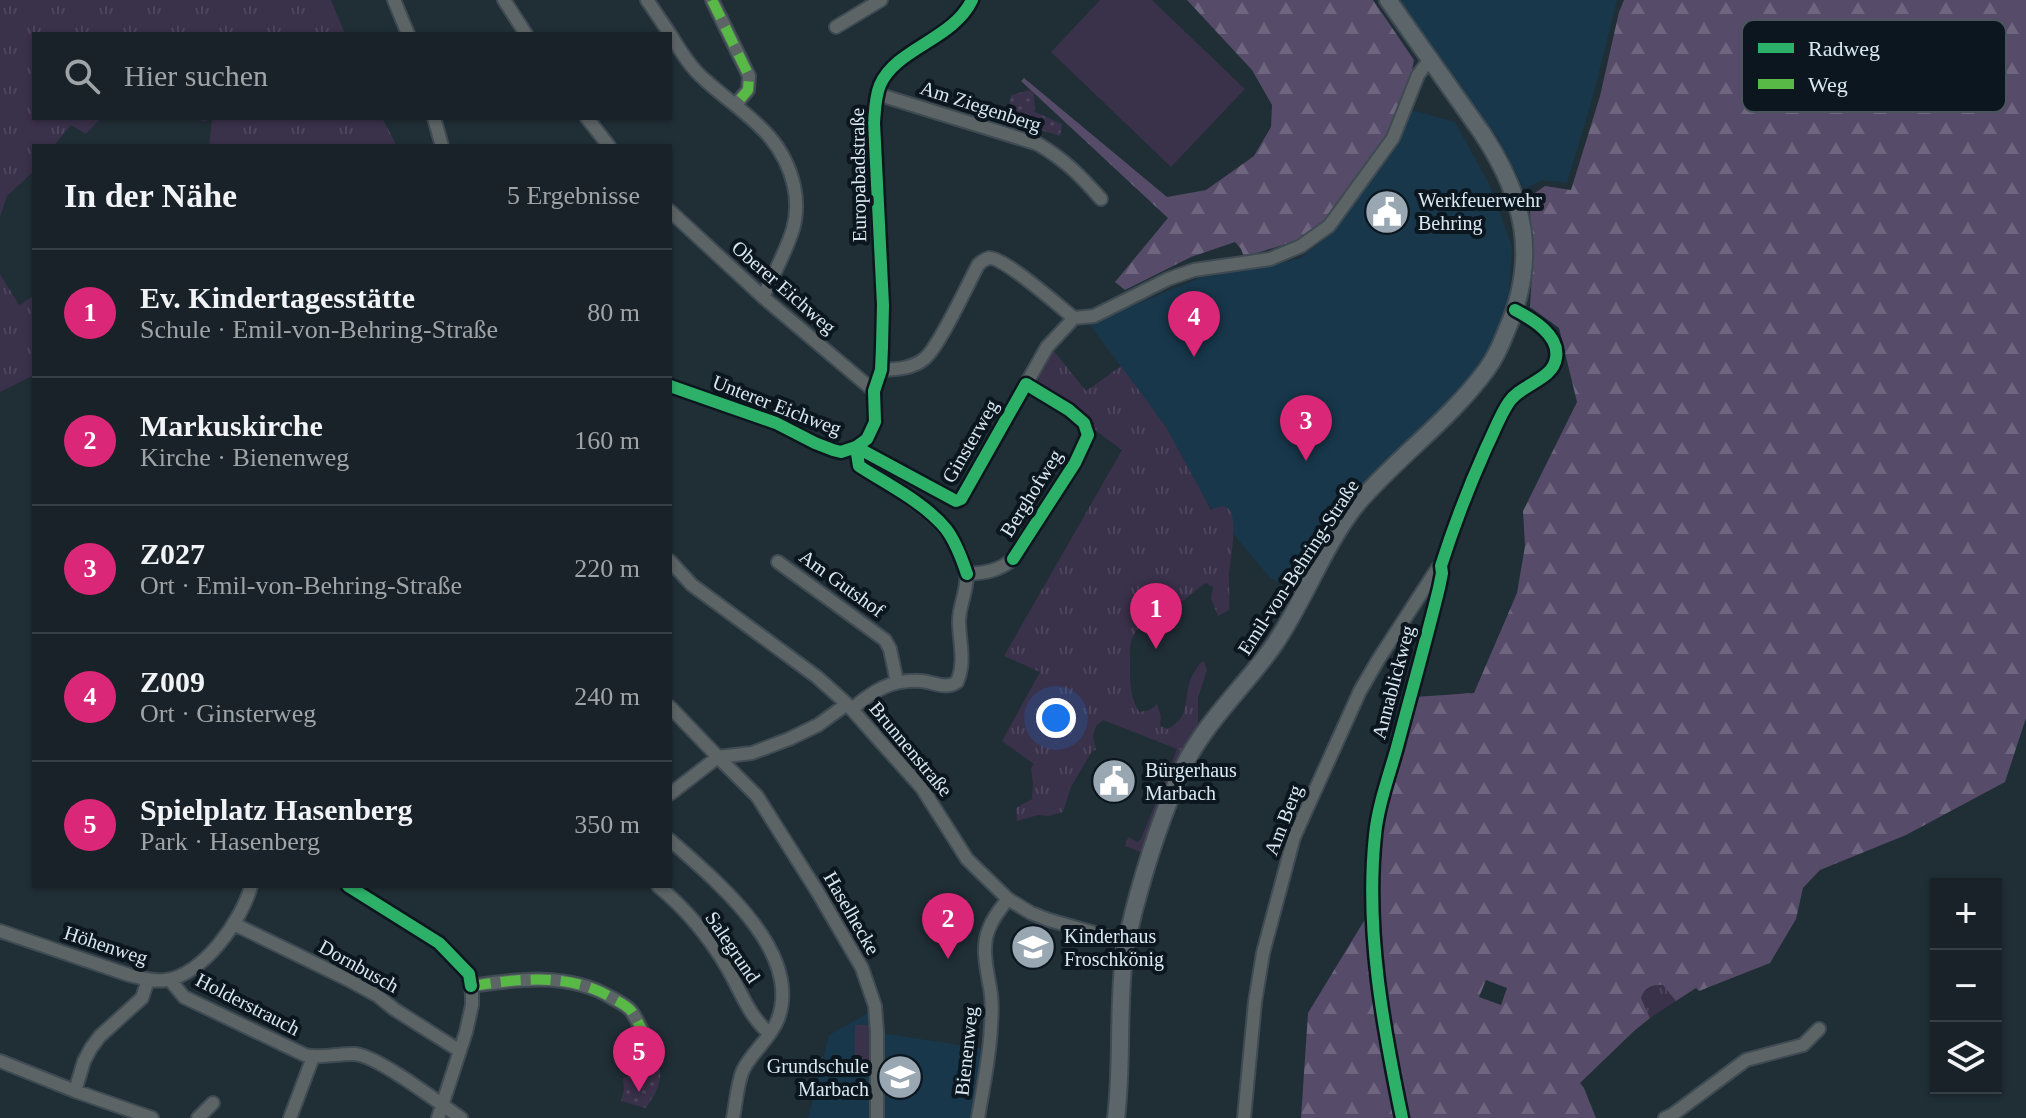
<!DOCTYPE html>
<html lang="de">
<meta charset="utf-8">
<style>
:root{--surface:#182228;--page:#252f34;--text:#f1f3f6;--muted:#9fa4a8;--line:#363f45;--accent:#db2777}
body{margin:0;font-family:"Times New Roman",serif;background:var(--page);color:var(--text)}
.controls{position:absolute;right:24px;bottom:24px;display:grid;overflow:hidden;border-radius:0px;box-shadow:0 2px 6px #0004}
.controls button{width:72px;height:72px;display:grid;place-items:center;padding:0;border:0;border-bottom:2px solid var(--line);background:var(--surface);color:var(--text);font:40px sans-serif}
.you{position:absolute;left:1056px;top:718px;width:28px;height:28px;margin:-20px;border:6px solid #fff;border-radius:50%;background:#1a73e8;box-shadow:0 0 0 12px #1a73e833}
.badge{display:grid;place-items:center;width:52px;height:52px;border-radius:50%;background:var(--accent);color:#fff;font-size:26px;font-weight:700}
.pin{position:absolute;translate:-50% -66px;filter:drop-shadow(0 2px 4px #0008)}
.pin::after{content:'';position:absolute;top:42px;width:28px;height:24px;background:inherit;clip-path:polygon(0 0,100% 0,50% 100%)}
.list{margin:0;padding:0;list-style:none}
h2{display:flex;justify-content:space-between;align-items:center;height:104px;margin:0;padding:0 32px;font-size:34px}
h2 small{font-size:26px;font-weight:400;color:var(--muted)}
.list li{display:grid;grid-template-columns:52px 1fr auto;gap:24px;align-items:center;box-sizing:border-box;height:128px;padding:0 32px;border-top:2px solid var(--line)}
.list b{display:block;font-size:30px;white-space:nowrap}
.list p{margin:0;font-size:26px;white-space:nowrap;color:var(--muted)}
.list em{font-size:26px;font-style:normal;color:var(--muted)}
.icon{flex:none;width:44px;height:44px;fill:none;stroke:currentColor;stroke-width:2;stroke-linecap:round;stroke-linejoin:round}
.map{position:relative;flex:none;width:2026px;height:1118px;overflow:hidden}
.search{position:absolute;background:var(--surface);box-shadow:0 2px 6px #0004;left:32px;top:32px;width:640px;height:88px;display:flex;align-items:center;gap:20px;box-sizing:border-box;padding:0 28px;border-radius:0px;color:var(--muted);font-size:30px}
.panel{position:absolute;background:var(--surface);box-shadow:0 2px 6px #0004;left:32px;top:144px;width:640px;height:744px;border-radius:0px}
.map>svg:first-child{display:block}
</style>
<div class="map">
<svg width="2026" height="1118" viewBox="0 0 2026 1118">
<defs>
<pattern id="grass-tufts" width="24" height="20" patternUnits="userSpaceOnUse" patternTransform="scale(2)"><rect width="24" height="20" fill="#3a314a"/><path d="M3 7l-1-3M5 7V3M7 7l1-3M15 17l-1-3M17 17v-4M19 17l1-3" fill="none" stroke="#4d455c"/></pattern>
<pattern id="forest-firs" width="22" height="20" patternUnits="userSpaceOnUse" patternTransform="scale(2)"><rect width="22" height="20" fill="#564b68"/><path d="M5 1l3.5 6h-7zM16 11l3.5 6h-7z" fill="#6e657e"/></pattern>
<pattern id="park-dots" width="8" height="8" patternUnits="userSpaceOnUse" patternTransform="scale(2)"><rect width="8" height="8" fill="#3a314a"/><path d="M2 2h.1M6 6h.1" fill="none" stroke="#4d455c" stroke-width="1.8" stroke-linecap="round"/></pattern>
</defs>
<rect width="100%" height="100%" fill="#202e36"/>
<!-- built -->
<path fill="#18374b" d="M1400,0h217l-23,93 -27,90 -24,-3 -19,9 -25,-49z
M1412,110l43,12 32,58 6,13 19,54 -3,46 -6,24 -21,47 -40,43 -83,80 -10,13 -54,91 -25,-13 -65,-78 -39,-73 -77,-103 110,-46 76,-13 25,-7 32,-25 67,-90z
M872,1011l2,21 112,17 -12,69h-166l21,-83z"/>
<!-- grass -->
<path fill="url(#grass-tufts)" d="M0,0h331l14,34h-311v84h67l-15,16 -15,-9 -16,19 1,2h-22v25l-27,25 -7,21z
M201,118h181l15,28h-188l3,-27 -10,3z
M0,274l19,31 15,-9v27l-2,2 2,4v46l-34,17z
M1053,350l33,41 35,-25 45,61 45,83c36,-21 18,51 18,67 0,11 1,22 0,33l-11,6 -7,-17 2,-12 -7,-4c-9,6 -17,13 -25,19 -17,11 -41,17 -49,37 -4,9 -1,21 -2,31 0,16 1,28 9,42l11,-2 7,-6 4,13 -1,9 8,3c23,-13 15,-27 22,-48 2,-6 7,-13 10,-18l4,-2 3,9 -9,28v25l-49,108 -6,18 -3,3 -15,-6 1,-5 3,-4 8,5 4,-3 36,-90 -74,-29 -7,6 -3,10 3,14 -4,1 -21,36 -8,25 -15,4 -10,-1 -21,6 -1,-13 16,-9 1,-15 -2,-16 3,-4 -32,-23 38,-69 -36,-16 118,-206 -31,-23 4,-4 -44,-29 -12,-10v-9z
M1656,984l8,1 12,16 -26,17 -9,-20 2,-6z"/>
<!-- forest -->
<path fill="url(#forest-firs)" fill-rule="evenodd" d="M1187,0h186l41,60 -3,16 -21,60 -65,84 -26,20 -55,17 -3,-8 -6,-7 -44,15 -66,33 -10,-8 53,-64 -147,-137 3,-3 143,119 39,-7 48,-34 17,-29 1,-22 -20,-35z
M1624,0h402v718l-21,64 -99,53 -86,35 -17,18 -7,31 -26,44 -71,28 -3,-3 -20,13 -13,-16c-10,-1 -19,3 -22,13l9,20 -16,13 -54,52 4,5 12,30h-295l7,-105 62,-102 10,-78 8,-44 26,-92 60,-4 43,-100 8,-47 -2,-35 54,-109 -18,-74 -29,-21 3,-52 -4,-58 16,-11 26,4 29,-94 19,-84zM1486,980l21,8 -6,17 -22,-8z"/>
<!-- park -->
<path fill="url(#park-dots)" d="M1030,90l4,4 1,18 27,12 -2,12 -26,-8 2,-9 -28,-9 3,-15z
M660,1069c2,15 -6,27 -14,39l-25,-7 3,-12 -1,-11z"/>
<!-- pitch -->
<path fill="#3a314a" d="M1100,0h52l93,89 -74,78 -120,-115z
M855,1025h15l-1,47h-15z"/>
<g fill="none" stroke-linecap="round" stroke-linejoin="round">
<!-- minor casing -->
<g stroke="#3f4b53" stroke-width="16">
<path id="minor" d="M394,0l14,34
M504,0l22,34
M647,0l23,34
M712,0l37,76 -1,14 -12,14
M836,27l45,-27
M670,34c10,16 20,33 34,45 37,34 78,53 90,107 3,14 3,29 -1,43 -7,23 -20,46 -30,68
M877,94l161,50c27,16 43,32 63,55
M434,118l8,28
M587,118l22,28
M670,211l93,86 111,94
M881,370c15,-1 31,-1 43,-11 14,-10 44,-75 54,-94 3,-3 6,-6 11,-7 15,-1 71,49 85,60
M670,386l106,37 39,20 18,7 8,2 15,-5 11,-8 8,-17 -1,-31 7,-21 1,-23 1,-42 -9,-182c1,-12 1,-26 6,-38 16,-37 73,-45 92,-85
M856,447l100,54 5,-2 86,-152 27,-29 20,-2 74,-37 26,-9 76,-11 31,-13 28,-20 64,-88 25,-63 12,-16
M670,561l22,24 125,92 30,27 75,84 45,71 41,40 23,14 18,7 77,22
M778,562l107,78 5,9 7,33
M967,574c18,-1 32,-3 46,-15l62,-96 13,-28 -4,-12 -15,-13 -43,-26
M670,707l48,50 34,-4 37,-14 29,-14 29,-21
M852,709c21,-18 39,-30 69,-28 13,1 24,9 36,1 9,-20 2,-41 2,-61 0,-16 10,-34 7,-49 -10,-53 -65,-79 -107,-106l-3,-19
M670,794l48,-37 39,39 60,95 45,77 13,38 2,26v86
M670,840c45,40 133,111 108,179 -7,19 -26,33 -35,51 -6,14 -7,33 -10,48
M348,886l91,57 30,31 3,20v11l-6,27 -28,86
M658,886c28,23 52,52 70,83 13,23 21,47 41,64
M234,924l113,55 31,17 16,13 66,42
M0,931l129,44c12,3 25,7 37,5 38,-6 76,-60 85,-94
M148,980l-6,18 -42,38 -9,12 -7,13 -9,30 77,27
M170,980l14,17 121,58c17,4 33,-2 50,-1 23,2 84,49 106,64
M471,986c47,-7 98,-14 141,12 7,4 16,8 20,14 6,9 10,19 15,28
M0,1061l75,30
M198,1118l15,-15
M290,1118l23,-61
M978,1118c5,-31 12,-62 13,-93 1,-11 1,-21 0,-31 -3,-20 -10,-44 -3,-63 4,-12 12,-22 20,-32
M1244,1118l11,-116 8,-49 31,-116 66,-146 18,-31 59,-91 4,-3
M1402,1118c-19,-92 -37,-188 -27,-283 3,-30 14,-59 22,-88 14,-53 29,-106 42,-159l3,-15 -1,-7c13,-41 28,-80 46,-120 7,-14 13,-31 22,-44 12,-18 44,-22 47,-44 4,-23 -24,-39 -41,-48
M1665,1118l7,-3 74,-55 57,-15 16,-16"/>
</g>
<!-- major casing -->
<g stroke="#3f4b53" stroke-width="20">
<path id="major" d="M1116,1118c7,-56 1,-113 9,-169 1,-12 6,-23 8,-35 13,-50 29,-101 51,-148 21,-44 62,-81 90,-121 31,-45 49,-99 83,-141 40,-47 93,-84 130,-135 8,-11 14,-24 19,-37 33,-74 19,-134 -24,-199l-94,-133"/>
</g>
<!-- minor -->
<use href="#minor" stroke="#5d6466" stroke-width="12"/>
<!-- major -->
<use href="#major" stroke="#5c6569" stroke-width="16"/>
<!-- quiet -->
<path stroke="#58b947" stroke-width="10" stroke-dasharray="20 10" stroke-linecap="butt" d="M712,0l37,76 -1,14 -12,14
M471,986c47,-7 98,-14 141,12 7,4 16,8 20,14 6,9 10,19 15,28"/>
<!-- cycleway casing -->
<g stroke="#0c161e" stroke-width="17">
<path id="cycleway" d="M670,386l106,37 39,20 18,7 8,2 15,-5 11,-8 8,-17 -1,-31 7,-21 1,-23 1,-42 -9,-182c1,-12 1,-26 6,-38 16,-37 73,-45 92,-85
M856,447l100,54 5,-2 65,-115 43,26 15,13 4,12 -13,28 -62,96
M856,447l3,19c29,19 65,36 87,63 10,13 16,30 21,45
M348,886l91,57 30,31 2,12
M1402,1118c-19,-92 -37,-188 -27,-283 3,-30 14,-59 22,-88 14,-53 29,-106 42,-159l3,-15 -1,-7c13,-41 28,-80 46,-120 7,-14 13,-31 22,-44 12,-18 44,-22 47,-44 4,-23 -24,-39 -41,-48"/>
</g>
<!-- cycleway -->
<use href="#cycleway" stroke="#2db169" stroke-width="12"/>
</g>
<!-- icons -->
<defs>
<g id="civic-disc" transform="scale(2.3)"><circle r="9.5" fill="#98a7b1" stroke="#0c161e"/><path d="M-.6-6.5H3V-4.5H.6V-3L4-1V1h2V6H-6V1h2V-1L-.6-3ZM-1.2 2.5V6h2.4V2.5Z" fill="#fff"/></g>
<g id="school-disc" transform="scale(2.3)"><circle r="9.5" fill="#98a7b1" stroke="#0c161e"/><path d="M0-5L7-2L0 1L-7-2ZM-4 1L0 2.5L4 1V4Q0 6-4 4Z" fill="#fff"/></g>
</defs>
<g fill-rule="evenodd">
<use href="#civic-disc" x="1387" y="212"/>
<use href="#civic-disc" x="1114" y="781"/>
<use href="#school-disc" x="1033" y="947"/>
<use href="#school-disc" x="900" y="1077"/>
</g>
<g text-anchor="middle" stroke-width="8" stroke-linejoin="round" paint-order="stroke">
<!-- street labels -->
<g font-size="20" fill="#d9e8f3" stroke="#0c161e">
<text transform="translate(981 106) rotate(18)" y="7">Am Ziegenberg</text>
<text transform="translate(858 175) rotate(-91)" y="7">Europabadstraße</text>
<text transform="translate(784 287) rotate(41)" y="7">Oberer Eichweg</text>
<text transform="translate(777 405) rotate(21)" y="7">Unterer Eichweg</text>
<text transform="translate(970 441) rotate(-60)" y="7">Ginsterweg</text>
<text transform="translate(1031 493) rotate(-58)" y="7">Berghofweg</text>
<text transform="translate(1298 567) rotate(-57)" y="7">Emil-von-Behring-Straße</text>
<text transform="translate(842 583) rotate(36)" y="7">Am Gutshof</text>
<text transform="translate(1393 682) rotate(-75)" y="7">Annablickweg</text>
<text transform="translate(911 749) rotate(50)" y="7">Brunnenstraße</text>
<text transform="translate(1283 820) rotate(-69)" y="7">Am Berg</text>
<text transform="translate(852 913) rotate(60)" y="7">Haselhecke</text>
<text transform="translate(106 945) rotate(18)" y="7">Höhenweg</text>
<text transform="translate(733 947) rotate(56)" y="7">Salegrund</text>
<text transform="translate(359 966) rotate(29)" y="7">Dornbusch</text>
<text transform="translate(248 1004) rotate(27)" y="7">Holderstrauch</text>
<text transform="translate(966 1051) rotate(-84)" y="7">Bienenweg</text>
</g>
<!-- poi labels -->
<g font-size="20" fill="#d9e8f3" stroke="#0c161e" text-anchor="start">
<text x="1418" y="207">Werkfeuerwehr<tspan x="1418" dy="23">Behring</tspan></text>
<text x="1145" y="777">Bürgerhaus<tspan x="1145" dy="23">Marbach</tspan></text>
<text x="1064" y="943">Kinderhaus<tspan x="1064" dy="23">Froschkönig</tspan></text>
<text x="869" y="1073" text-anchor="end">Grundschule<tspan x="869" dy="23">Marbach</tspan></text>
</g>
</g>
<!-- legend -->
<rect x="1742" y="20" width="264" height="92" rx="12" fill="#0c161e" stroke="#4a555e" stroke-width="2"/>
<rect x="1758" y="43" width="36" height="10" fill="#2db169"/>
<rect x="1758" y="79" width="36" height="10" fill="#58b947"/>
<g font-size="22" fill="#d9e8f3">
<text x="1808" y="56">Radweg</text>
<text x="1808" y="92">Weg</text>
</g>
</svg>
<div class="controls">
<button>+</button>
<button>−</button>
<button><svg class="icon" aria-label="layers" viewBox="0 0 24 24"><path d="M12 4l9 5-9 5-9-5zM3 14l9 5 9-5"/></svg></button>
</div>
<div class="you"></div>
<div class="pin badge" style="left:1156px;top:649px">1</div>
<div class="pin badge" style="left:948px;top:959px">2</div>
<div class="pin badge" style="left:1306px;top:461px">3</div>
<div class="pin badge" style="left:1194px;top:357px">4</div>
<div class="pin badge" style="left:639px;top:1092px">5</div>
<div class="search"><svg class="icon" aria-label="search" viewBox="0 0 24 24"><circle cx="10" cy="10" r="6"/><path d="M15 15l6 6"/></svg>Hier suchen</div>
<section class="panel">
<h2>In der Nähe<small>5 Ergebnisse</small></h2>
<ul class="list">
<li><span class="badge">1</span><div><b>Ev. Kindertagesstätte</b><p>Schule · Emil-von-Behring-Straße</p></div><em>80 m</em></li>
<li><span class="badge">2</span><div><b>Markuskirche</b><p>Kirche · Bienenweg</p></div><em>160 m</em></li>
<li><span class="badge">3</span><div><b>Z027</b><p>Ort · Emil-von-Behring-Straße</p></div><em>220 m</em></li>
<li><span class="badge">4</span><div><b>Z009</b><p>Ort · Ginsterweg</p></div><em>240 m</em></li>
<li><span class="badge">5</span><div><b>Spielplatz Hasenberg</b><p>Park · Hasenberg</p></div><em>350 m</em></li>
</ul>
</section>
</div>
